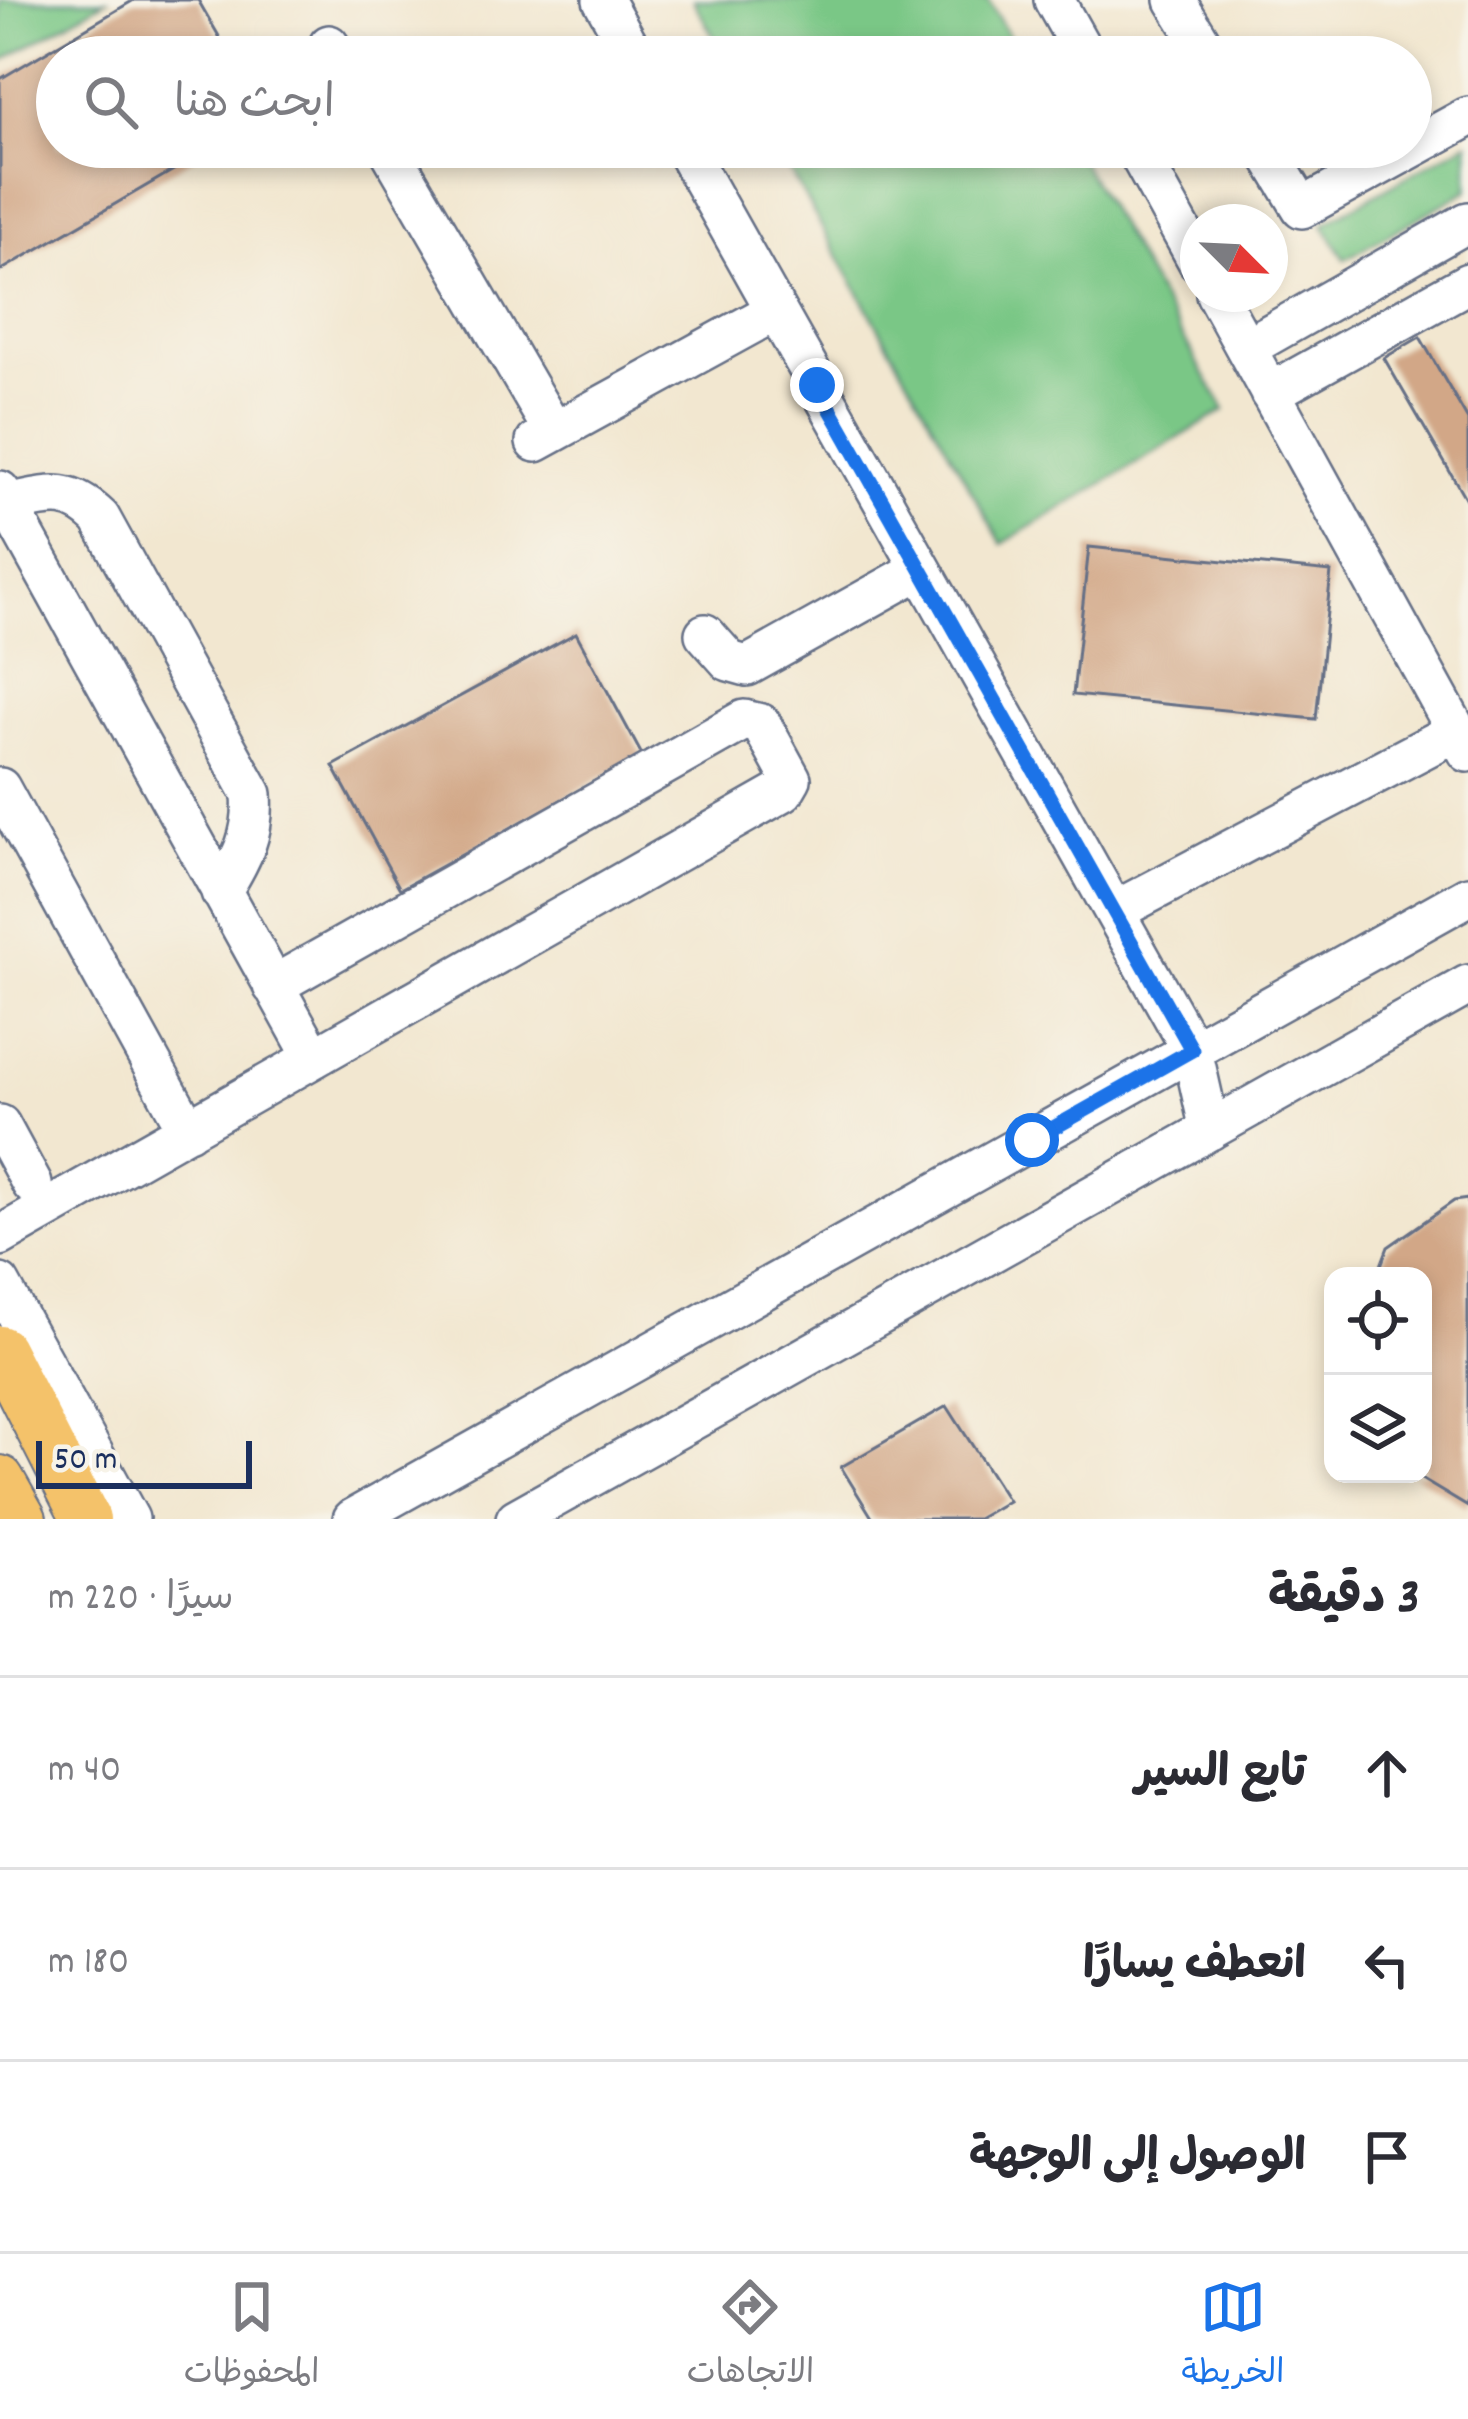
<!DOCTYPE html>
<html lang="ar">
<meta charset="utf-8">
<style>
:root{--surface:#fff;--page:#f7f7f7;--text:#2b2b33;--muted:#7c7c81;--line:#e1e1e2;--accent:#1a73e8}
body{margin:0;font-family:Dekko,"Playpen Sans Arabic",sans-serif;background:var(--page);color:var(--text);direction:rtl}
.controls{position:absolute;right:36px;bottom:36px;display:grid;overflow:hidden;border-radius:24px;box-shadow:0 6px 18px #0003}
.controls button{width:108px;height:108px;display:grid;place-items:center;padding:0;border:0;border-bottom:3px solid var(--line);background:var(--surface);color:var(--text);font:60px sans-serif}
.compass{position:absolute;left:1180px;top:204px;width:108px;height:108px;border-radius:50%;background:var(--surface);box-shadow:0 6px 18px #0003;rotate:114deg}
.scale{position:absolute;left:36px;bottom:30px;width:216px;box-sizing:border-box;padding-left:12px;border:6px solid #1b2f5e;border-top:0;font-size:33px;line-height:42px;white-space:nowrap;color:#1b2f5e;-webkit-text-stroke:9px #f7f3e8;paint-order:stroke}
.stop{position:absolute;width:36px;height:36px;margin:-27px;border:9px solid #1a73e8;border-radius:50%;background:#fff}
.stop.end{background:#1a73e8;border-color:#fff;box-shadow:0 3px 12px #0008}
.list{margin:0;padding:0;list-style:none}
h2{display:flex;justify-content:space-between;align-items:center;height:156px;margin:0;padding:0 48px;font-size:51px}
h2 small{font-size:39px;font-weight:400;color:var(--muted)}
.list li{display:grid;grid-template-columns:78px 1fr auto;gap:36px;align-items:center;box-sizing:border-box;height:192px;padding:0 48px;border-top:3px solid var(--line)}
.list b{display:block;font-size:45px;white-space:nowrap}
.list em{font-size:39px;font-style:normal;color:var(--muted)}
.icon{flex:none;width:66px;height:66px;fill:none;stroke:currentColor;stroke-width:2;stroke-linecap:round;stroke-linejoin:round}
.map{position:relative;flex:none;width:1468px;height:1519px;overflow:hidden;direction:ltr}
.search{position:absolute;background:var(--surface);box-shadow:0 6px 18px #0003;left:36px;right:36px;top:36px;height:132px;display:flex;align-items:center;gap:30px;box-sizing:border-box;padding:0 42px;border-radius:66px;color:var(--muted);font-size:45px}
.sheet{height:732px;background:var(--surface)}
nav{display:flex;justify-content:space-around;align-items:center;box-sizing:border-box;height:168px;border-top:3px solid var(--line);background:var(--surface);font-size:33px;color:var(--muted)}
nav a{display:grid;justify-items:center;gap:6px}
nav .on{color:var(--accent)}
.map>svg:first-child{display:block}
</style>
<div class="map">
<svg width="1468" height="1519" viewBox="0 0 1468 1519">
<rect width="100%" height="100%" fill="#f7f3e8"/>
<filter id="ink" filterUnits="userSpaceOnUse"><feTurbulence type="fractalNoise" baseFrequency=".00833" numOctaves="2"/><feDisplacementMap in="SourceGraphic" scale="24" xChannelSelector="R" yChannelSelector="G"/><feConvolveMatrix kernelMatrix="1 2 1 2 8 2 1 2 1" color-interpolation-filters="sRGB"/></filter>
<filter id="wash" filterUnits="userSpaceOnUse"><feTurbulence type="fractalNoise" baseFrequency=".004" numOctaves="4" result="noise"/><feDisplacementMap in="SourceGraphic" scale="48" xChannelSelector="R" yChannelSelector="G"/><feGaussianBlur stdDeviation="2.7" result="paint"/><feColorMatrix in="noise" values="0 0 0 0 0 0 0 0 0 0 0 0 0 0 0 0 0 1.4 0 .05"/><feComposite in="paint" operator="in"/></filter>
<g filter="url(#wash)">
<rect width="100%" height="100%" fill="#f2e7d0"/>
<!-- green -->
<path fill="#7ac786" stroke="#4a7b72" stroke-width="3" d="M0,0h106l-106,62z
M693,0h295l33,57h-296z
M1468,142v48l-123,69 -22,-35z
M776,147h297l152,263 -223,134z"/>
<g id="blocks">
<!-- building -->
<path fill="#d2a787" d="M134,0h64l33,57h-174v90h156l-213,124v-192z
M1420,337l48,83v83l-84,-145z
M1089,547l242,25 -15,147 -243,-24z
M576,633l66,122 -242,134 -67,-123z
M1468,1199v308l-55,-33h10v-198h-46l11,-29 66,-46z
M947,1406l61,95 -31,18h-104l-32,-52z"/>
</g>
</g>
<g filter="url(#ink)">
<use href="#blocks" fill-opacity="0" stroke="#666f86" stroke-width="3"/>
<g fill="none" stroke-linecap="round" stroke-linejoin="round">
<!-- minor casing -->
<g stroke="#666f86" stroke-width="44">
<path id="minor" d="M603,0l32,57
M1054,0l32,57
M1175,0l35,57
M329,45l7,12
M388,147l166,285
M684,147l508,903 18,80
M1135,147l63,114
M1265,147l37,61 166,-91
M1216,294l252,458
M1246,348l222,-126
M1270,393l198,-110
M536,442l239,-131
M0,491l314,567
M7,504c41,-8 60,-18 93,14l152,276c3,40 -10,64 -31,98
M705,634l24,27 18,5 174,-97
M0,788l188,342
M1115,911l342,-180
M0,1125l32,59
M0,1236l784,-445 7,-12 -30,-55 -17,-4 -471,266
M0,1284l129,235
M353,1519l1115,-623
M516,1519l952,-534"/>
</g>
<!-- major casing -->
<g stroke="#666f86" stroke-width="52">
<path id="major" d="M0,1350l86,169
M0,1480l22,39"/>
</g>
<!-- minor -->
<use href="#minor" stroke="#fff" stroke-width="39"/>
<!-- major -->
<use href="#major" stroke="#f4c26a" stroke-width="48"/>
</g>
</g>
<g fill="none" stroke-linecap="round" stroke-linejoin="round" filter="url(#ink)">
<!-- route -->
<path stroke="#1a73e8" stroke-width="15" d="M817,385l375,665 -160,90"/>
</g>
</svg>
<div class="controls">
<button><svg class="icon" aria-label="locate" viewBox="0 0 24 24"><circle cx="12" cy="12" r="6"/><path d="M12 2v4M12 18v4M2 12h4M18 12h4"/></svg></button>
<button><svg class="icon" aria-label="layers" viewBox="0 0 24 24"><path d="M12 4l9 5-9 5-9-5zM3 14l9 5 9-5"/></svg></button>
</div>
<svg class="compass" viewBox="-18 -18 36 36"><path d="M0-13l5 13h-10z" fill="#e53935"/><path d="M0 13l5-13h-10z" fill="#7c7c81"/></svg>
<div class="scale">50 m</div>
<div class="stop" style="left:1032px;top:1140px"></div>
<div class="stop end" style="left:817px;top:385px"></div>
<div class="search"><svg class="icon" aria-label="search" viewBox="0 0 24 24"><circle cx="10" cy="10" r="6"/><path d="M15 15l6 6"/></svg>ابحث هنا</div>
</div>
<section class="sheet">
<h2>3 دقيقة<small>سيرًا · 220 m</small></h2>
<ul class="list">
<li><svg class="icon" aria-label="ahead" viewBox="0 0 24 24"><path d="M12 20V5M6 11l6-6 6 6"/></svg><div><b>تابع السير</b></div><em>40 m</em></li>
<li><svg class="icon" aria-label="left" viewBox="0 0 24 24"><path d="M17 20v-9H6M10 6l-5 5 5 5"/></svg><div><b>انعطف يسارًا</b></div><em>180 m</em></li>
<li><svg class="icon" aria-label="arrive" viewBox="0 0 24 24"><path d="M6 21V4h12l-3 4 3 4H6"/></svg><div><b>الوصول إلى الوجهة</b></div></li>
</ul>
</section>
<nav>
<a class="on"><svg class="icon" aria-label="map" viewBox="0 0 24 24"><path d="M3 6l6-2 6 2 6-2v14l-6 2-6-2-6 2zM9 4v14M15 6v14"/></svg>الخريطة</a>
<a><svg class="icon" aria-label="directions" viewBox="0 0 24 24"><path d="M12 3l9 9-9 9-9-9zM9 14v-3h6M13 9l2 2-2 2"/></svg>الاتجاهات</a>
<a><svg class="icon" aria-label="saved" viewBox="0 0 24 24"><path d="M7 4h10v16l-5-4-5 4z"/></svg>المحفوظات</a>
</nav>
